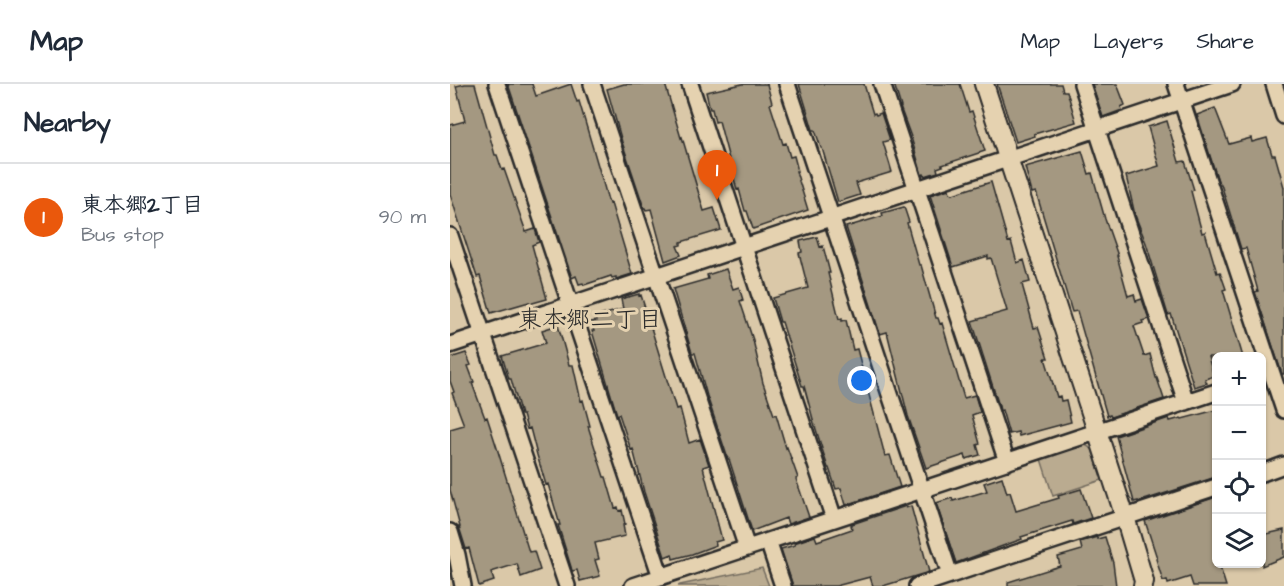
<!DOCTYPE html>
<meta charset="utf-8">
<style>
:root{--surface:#fff;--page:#f2f2f3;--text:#1f2937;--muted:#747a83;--line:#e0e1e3;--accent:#ea580c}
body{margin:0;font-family:"Architects Daughter","Klee One",sans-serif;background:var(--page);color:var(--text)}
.controls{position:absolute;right:18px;bottom:18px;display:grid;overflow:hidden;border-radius:9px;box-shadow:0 2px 4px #0004}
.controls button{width:54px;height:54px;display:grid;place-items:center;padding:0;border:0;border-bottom:2px solid var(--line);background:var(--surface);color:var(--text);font:30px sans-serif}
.you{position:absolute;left:412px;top:297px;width:21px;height:21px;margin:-15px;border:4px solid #fff;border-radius:50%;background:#1a73e8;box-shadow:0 0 0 9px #1a73e833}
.badge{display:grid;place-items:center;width:39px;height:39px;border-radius:50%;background:var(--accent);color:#fff;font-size:20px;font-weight:700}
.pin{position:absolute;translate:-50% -50px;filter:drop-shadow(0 2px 3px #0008)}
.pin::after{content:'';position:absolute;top:32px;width:21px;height:18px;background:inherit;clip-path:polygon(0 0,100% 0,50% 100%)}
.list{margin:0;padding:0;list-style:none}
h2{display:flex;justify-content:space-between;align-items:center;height:78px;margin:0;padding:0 24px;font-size:26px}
h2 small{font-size:20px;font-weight:400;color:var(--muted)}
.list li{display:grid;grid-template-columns:39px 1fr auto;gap:18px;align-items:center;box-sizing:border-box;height:108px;padding:0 24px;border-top:2px solid var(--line)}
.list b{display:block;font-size:22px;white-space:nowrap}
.list p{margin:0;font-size:20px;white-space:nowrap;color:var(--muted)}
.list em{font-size:20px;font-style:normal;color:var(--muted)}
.icon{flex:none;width:33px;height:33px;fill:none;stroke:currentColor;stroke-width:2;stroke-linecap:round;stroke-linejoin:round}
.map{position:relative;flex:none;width:834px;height:502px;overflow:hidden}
header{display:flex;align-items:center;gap:36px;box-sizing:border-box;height:84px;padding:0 30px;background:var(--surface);border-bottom:2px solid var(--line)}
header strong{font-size:28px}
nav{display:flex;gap:33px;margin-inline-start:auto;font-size:21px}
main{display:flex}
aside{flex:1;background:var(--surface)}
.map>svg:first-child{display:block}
</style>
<header>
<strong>Map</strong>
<nav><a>Map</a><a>Layers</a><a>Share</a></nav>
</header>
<main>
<aside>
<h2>Nearby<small></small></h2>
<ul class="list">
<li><span class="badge">1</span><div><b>東本郷2丁目</b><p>Bus stop</p></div><em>90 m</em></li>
</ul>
</aside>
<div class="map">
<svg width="834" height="502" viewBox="0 0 834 502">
<rect width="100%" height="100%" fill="#dac8a8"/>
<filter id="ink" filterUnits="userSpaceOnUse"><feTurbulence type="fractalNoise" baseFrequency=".0167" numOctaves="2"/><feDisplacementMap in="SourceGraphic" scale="12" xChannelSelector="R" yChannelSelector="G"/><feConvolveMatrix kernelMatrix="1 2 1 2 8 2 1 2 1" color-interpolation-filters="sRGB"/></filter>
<g filter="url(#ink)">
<!-- green -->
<path fill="#baab90" stroke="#726b5e" stroke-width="1.5" d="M634,360l8,5 10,31 -49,16 -12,-37z
M312,484l7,18h-91l2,-1z"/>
<!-- building -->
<path fill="#a49881" stroke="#2b2b2b" stroke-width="1.5" d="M15,0h10l20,71h2l5,15 2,-1 22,63 9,-3 4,13 -7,3 15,54 -18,5v-2l-38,11 -11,-37 -3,1 -27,-83v-69l15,-4 -9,-35z
M58,0h24l4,12 35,-12 6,18 2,-1 25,85 5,18 2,-1 21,71 -16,5v-2l-4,1 -1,-2 -27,9 -1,-2 -4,1 -3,-8 -4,2z
M174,0h41l16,54 1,-1 22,74 10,-3 7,22 -40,12v3l-4,1 4,9 -16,6 -14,-52 -5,1 -1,-2h-1l-22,-66 -15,-53z
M292,0h25l5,19 -2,1 13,40 3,-1 4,14 4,-1 4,15h-2l12,39 -55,19 -6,-18h-2l-6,-22 -2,1 -18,-69 -4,1 -3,-13h-2l-4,-17z
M349,0h65l9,30 2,-1 1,2 5,-2 9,27 -7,2 9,30 -36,11 4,12 -22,7 -16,-54h-1l-6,-18h-2z
M444,0h66l9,28 3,-1 13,40 -43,14 1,1 -6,2 1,4 -13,4 -1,-2 -2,1 -11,-38 -11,-30h1z
M547,0h64l2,7h4l9,31 -42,12 1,2 -19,6z
M642,0h25l8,21 -4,2 1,3 -19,7z
M765,24l14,36 22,-6 1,4 15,-4 5,17h3l9,32v187h-2l-27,-82 3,-1 -12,-43 -5,1 -20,-65h-2l-22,-69z
M717,37l12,41 6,-1 9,29 -3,1 11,42 3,-1 12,41 3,-1 6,17 -3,1 20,67h-35l6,19 -9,3 2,4 -13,4 -23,-73 -3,1 -22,-72 -11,-28 -9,-39 33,-10 -11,-39z
M632,67l7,23 3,-1 13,46 13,37h-1l11,40 6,-2 2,7 6,-2 7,20 -7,2 1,2 -9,3 10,30 6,-2 6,24h1l7,21 -53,18 -1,-2 -3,1 -30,-105 -5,1 -36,-120 -4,1 -7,-26z
M541,98l17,60 3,-1 6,22 7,-3 6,22 -8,2 1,4 11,40 4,-1 10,31h-3l12,39 3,-1 1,5 5,-1 5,22 -52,14 -1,-4 -9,2 -7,-24 -2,1 -1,-5 -27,-85 35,-10 -16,-53 -3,1v-3l-35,11 -23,-72 19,-6 1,4 3,1z
M454,123l5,15 -2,1 12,42h2l15,53h2l2,6 2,-1 22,75 11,-3 5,17 -8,3 8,29 -3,1 3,10 -14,4 -1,-4 -39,13 -18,-52 -21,-84 -7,2 -34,-107 37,-11 -1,-3z
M367,153l3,10 3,-1 7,27h-2l11,46 3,-1v3l4,-1 7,30 4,-1 28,107 5,-1 10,32 -54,18 -5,-17 -5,1 -7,-21h-1l-14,-45 -10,-37h-2l-20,-64h-2l-7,-24 35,-10 -9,-35 3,-1 -2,-11z
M276,185l7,20 6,-2 4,13 -3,1 13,39 10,43 11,32 2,-1 10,34 1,-1 11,31 -2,1 13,38 -21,7 -2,-6 -34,13 -23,-72h-1l-21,-63 -12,-43h-3l-19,-64 35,-10 -1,-4z
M189,210v2l2,-1 35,114 4,-1 9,35 11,-4 9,26 -6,2 19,73 -7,2 1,3 -24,9 -19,5 -1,-5 -7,3 -21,-65 -11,-43 -2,1 -12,-36 -2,1 -25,-84h2l-3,-9 5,-1 -1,-4 28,-8 -2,-10z
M108,241l11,40h4l8,36 2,-1 7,26h-2l16,51h2l9,31 3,-1 1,4 3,-1 3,14 -2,1 2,11 -30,7 4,16 -4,1 5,16 -20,5 -3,-11 -5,1 -1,-4 -13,-42h2l-12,-41 -2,1 -9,-30 -7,-27 -3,1 -4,-14h-2l-10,-36h-2l-7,-23 44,-13 -4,-13z
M16,269l5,12 -3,1 6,16 -2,1 13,35 2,-1 10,31 32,104 5,-1 6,19 -19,7 -4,-13 -26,8 3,9 -15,5 -10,-38 -3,1 -7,-22h1l-10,-37v-61l14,-4 -12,-32 2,-1 -4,-11v-23z
M766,326v67l-78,25v-1l-4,1 -18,-66 53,-18 1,3 11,-3 1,1z
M552,393l5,16 3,-1 6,19 43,-13 -1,-2 23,-7 10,29 -18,6 -1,-3 -51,16 1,2 -66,24 -20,-60 16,-5 1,3 34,-10 -3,-8z
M766,413v67h3l7,22h-33l-3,-9 -22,7 -1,-4 -4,1 -7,-22 1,-1 -12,-37z
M456,422v2l5,-2 18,66 -46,14h-10l-3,-9 -34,9h-43l-12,-37 14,-4 -1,-2 21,-7 2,5 35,-12 -1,-4h1v-1z
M834,446v27l-22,9v-31z
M647,453v2l8,-2 8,26 3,23h-108v-4l52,-16 -2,-9 24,-7 -2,-8z"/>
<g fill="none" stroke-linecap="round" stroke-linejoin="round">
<!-- minor casing -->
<g stroke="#2b2b2b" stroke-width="20">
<path id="minor" d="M47,0l164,493
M142,0l155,464
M240,0l144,435
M337,0l163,491
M432,0l125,378
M632,0l104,318
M726,0l108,326
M824,0l10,32
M0,152l117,350
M0,261l782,-261
M812,389l22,-8
M0,448l7,23 6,31
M318,457l15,45
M183,502l583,-194
M467,502l299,-99"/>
</g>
<!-- tertiary casing -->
<g stroke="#2b2b2b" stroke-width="22">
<path id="tertiary" d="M534,0l141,433 19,64 -1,5"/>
</g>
<!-- minor -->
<use href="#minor" stroke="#e5d2b0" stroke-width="15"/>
<!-- tertiary -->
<use href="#tertiary" stroke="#e5d2b0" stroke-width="18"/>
</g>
</g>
<g text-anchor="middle" stroke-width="6" stroke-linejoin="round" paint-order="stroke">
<!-- neighbourhood labels -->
<g font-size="24" fill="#2b2b2b" stroke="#e5d2b0">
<text x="140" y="243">東本郷二丁目</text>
</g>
</g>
</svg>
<div class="controls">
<button>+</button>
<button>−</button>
<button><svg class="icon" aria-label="locate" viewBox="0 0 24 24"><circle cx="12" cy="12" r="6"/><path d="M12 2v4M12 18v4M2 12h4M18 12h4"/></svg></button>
<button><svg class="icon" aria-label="layers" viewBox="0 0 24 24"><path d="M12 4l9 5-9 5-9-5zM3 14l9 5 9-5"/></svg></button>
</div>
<div class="you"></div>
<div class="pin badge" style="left:267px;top:116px">1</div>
</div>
</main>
